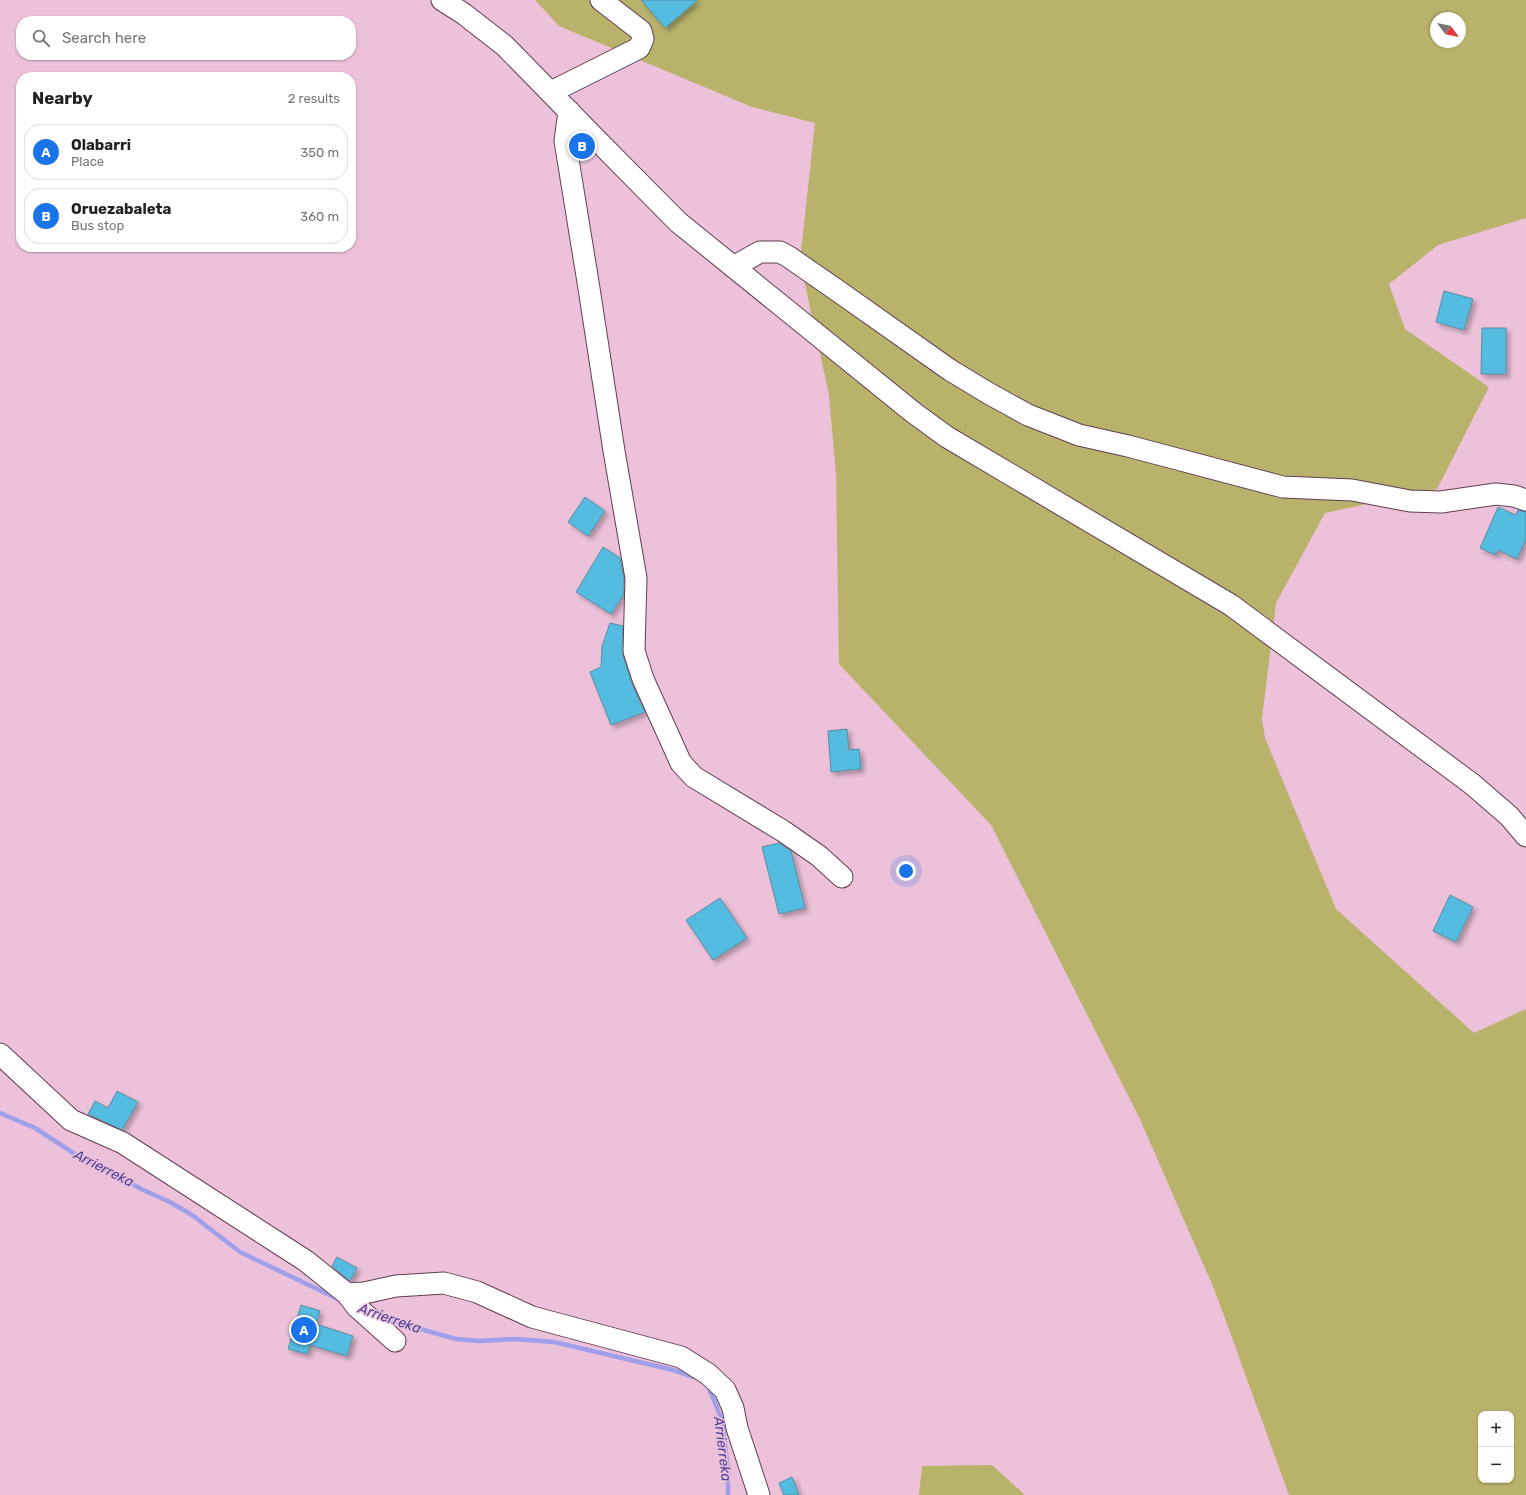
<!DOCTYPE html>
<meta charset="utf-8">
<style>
:root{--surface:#fff;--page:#f2f2f2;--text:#222;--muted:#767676;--line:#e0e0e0;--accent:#1a73e8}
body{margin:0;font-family:Rubik,sans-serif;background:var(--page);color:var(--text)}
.controls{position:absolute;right:12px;bottom:12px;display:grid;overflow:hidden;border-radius:8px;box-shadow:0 1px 3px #0004}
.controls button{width:36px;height:36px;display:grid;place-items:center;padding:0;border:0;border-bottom:1px solid var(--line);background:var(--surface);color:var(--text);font:20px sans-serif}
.compass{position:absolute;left:1430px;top:12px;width:36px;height:36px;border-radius:50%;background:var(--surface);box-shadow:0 1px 3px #0004;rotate:122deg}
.you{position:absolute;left:906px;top:871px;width:14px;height:14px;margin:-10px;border:3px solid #fff;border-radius:50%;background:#1a73e8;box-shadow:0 0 0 6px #1a73e833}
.badge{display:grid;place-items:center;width:26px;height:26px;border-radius:50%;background:var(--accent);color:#fff;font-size:13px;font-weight:700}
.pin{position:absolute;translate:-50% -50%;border:2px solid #fff;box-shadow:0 1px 4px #0006}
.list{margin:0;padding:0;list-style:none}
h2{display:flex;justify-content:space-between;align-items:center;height:52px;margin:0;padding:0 16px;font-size:17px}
h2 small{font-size:13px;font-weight:400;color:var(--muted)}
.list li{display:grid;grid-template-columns:26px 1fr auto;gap:12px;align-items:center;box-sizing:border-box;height:56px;margin:0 8px 8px;padding:0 8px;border:1px solid var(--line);border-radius:16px}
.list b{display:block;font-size:15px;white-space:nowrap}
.list p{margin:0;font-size:13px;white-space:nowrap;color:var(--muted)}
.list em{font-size:13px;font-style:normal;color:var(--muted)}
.icon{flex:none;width:22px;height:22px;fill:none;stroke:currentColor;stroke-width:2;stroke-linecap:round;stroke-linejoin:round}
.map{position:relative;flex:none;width:1526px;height:1495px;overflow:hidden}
.search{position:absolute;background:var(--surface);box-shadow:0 1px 3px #0004;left:16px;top:16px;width:340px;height:44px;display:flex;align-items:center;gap:10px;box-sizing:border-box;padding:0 14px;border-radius:16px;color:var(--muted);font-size:15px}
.panel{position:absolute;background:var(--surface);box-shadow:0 1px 3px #0004;left:16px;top:72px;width:340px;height:180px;border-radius:16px}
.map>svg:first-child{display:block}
</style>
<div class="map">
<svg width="1526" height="1495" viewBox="0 0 1526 1495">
<defs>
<filter id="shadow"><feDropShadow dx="3.5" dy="3.5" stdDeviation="2" flood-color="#0004"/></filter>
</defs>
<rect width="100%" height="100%" fill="#ecc1d9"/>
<!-- green -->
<path fill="#b9b26b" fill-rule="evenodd" d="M535,0h991v218l-88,27 -49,39 16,45 84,58 -52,102 -112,24 -49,90 -14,116 3,19 71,171 138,124 52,-24v486h-237l-74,-204 -76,-174 -148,-292 -152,-161 -3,-190 -7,-79 -29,-134 15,-138 -63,-16 -193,-81zM1436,18h24v24h-24zM1481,1414h30v66h-30z
M992,1465l33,30h-106l3,-29z"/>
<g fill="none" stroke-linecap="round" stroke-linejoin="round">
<!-- stream -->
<path stroke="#9f9fea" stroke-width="4.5" d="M0,1113l35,15 43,28 26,12 37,21 29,13 22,13 48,37 100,48
M373,1310l33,15 50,14 24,2 35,-2 39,3 119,28 21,7
M708,1386l14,34 6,50v25"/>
</g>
<!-- building -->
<path fill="#53bce0" stroke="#5d8c9e" filter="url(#shadow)" d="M641,0h57l-33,28z
M1444,291l29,8 -9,31 -28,-8z
M1482,328h24v46h-25z
M585,497l20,14 -17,25 -20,-14z
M1498,507l18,8 2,-5 8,2v27l-9,20 -19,-9 -3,5 -15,-7z
M603,547l17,11 4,21v15l-13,20 -35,-22z
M610,623l13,3v29l9,29 13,28 -34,13 -21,-53 11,-5 1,-21z
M847,729l2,21 10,-1 2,20 -30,3 -3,-41z
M779,843l12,8 14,57 -26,6 -17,-67z
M1450,895l23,12 -17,35 -23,-11z
M720,898l27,40 -34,22 -27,-40z
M117,1091l21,11 -16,28 -34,-16 7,-13 13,7z
M337,1257l20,11 -7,13 -18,-15z
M301,1305l19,6 -4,13 37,12 -6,20 -37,-11 -3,9 -19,-5z
M792,1477l7,18h-15l-5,-12z"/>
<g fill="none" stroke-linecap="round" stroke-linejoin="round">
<!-- minor casing -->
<g stroke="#613e53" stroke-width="23">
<path id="minor" d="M442,0l22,14 41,32 86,88 87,88 236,191 33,24 284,168 241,179 37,32 17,20
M551,92l88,-44 4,-9 -2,-8 -40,-31
M569,111l-4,30 23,141 26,169 22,127 -2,73 9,28 38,84 13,14 89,54 36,25 23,21
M733,267l27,-15h20l9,5 49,34 112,79 38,23 40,22 51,20 49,11 155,41 69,3 58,11 31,1 55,-8 18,2 12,4
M0,1054l71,66 52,23 183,118 41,33 17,-1 32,-7 48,-3 33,9 55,25 149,40 27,17 17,16 8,18 4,20 22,67
M347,1294l10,13 38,34"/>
</g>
<!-- minor -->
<use href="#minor" stroke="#fff" stroke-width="21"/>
</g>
<g text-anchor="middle" stroke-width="3" stroke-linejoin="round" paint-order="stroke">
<!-- water labels -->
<g font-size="14" font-style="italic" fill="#4a4199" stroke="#ecc1d9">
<text transform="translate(104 1168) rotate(27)" y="5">Arrierreka</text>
<text transform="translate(390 1318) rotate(19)" y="5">Arrierreka</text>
<text transform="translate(723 1449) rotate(83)" y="5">Arrierreka</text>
</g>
</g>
</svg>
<div class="controls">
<button>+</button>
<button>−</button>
</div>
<svg class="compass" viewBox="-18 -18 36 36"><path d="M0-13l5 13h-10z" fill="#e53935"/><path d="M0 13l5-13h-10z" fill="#767676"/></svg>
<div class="you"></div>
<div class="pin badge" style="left:304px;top:1330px">A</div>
<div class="pin badge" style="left:582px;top:146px">B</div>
<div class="search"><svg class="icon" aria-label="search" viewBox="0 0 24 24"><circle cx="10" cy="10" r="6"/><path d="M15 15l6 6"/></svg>Search here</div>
<section class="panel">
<h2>Nearby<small>2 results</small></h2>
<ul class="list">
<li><span class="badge">A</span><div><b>Olabarri</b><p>Place</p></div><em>350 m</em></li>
<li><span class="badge">B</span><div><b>Oruezabaleta</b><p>Bus stop</p></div><em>360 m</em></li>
</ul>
</section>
</div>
